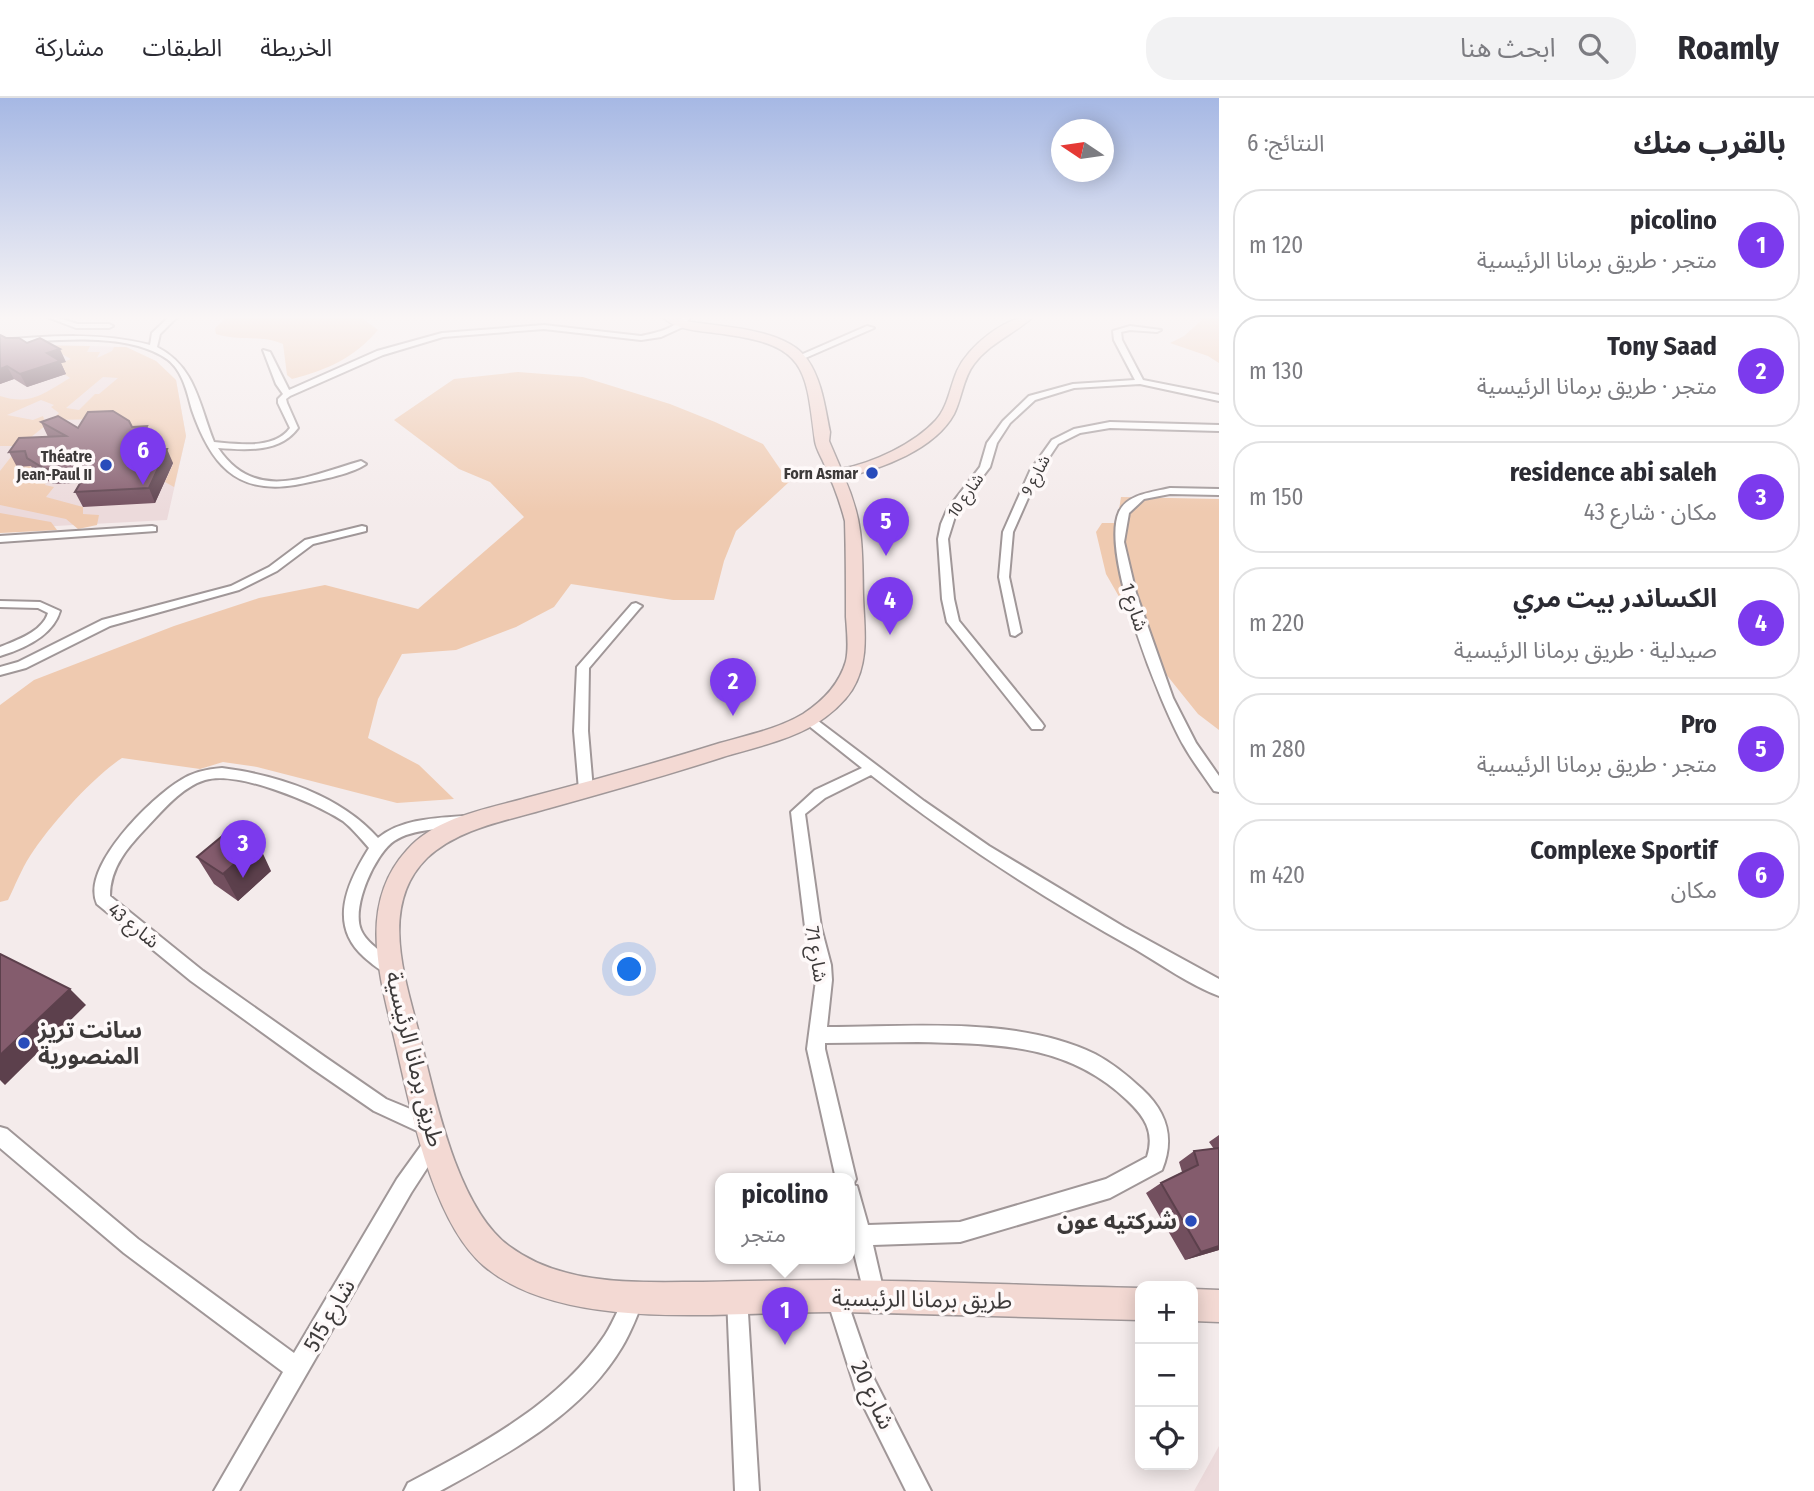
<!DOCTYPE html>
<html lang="ar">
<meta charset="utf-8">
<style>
:root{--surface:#fff;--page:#f2f2f3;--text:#2b2b33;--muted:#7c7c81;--line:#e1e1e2;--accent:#7c3aed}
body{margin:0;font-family:"Fira Sans Condensed","Noto Sans Arabic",sans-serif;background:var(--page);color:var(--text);direction:rtl}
.controls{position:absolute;right:21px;bottom:21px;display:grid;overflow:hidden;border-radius:14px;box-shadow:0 4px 18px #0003}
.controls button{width:63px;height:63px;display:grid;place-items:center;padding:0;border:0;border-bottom:2px solid var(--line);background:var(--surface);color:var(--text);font:35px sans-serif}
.compass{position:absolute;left:1051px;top:21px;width:63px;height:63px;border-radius:50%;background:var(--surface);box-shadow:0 4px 18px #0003;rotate:283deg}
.you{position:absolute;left:630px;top:872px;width:24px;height:24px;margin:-18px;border:5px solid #fff;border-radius:50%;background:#1a73e8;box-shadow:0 0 0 10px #1a73e833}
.badge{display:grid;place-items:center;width:46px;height:46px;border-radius:50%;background:var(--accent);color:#fff;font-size:23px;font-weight:700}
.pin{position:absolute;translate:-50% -58px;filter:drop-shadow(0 2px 4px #0008)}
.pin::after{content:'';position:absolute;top:37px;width:24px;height:21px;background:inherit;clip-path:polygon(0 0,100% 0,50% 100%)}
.popup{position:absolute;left:715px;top:1075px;width:140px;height:91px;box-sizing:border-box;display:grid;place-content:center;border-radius:14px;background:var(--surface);filter:drop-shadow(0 2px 5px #0005);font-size:23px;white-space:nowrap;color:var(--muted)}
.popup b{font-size:26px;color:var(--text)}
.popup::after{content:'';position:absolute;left:50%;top:100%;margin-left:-14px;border:14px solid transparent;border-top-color:var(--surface)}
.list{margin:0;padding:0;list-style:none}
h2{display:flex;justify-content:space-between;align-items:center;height:91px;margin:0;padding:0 28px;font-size:30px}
h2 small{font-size:23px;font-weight:400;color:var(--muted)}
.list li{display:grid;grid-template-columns:46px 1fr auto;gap:21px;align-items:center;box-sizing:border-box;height:112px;margin:0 14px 14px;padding:0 14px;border:2px solid var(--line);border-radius:28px}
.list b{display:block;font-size:26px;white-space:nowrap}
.list p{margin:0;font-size:23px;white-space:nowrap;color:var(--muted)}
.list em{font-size:23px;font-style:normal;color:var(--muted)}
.icon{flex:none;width:38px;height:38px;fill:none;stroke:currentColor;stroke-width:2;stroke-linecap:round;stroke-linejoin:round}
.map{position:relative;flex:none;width:1219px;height:1393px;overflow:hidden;direction:ltr}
header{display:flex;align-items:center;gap:42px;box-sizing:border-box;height:98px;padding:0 35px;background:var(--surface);border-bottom:2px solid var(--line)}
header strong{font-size:33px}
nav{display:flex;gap:38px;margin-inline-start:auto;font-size:24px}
.search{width:490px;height:63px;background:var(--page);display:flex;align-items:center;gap:18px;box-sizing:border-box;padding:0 24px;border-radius:28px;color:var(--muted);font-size:26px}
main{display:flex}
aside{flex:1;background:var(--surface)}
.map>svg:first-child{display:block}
</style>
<header>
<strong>Roamly</strong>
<div class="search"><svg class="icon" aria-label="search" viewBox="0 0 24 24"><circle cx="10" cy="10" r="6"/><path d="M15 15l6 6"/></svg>ابحث هنا</div>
<nav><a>الخريطة</a><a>الطبقات</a><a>مشاركة</a></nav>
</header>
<main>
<aside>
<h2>بالقرب منك<small>النتائج: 6</small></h2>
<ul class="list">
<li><span class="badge">1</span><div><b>picolino</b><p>متجر · طريق برمانا الرئيسية</p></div><em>120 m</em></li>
<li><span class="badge">2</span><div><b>Tony Saad</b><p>متجر · طريق برمانا الرئيسية</p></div><em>130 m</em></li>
<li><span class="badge">3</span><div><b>residence abi saleh</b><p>مكان · شارع 43</p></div><em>150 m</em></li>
<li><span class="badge">4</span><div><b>الكساندر بيت مري</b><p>صيدلية · طريق برمانا الرئيسية</p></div><em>220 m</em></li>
<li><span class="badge">5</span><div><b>Pro</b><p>متجر · طريق برمانا الرئيسية</p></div><em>280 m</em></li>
<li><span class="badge">6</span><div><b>Complexe Sportif</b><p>مكان</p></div><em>420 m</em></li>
</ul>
</aside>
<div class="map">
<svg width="1219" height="1393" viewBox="0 0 1219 1393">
<rect width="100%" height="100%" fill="#f4ebeb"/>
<!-- built -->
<path fill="#ecdadb" d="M16,246l110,3 30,14 20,19 10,56 -19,84 -167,9v-181z
M1219,1348v45h-25z"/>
<!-- green -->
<path fill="#efcab0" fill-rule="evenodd" d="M227,219h134l17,13c-24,28 -51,40 -86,49l-5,-4 -4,-31c-24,-10 -42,-2 -67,-10l-1,-6z
M1198,219h21v46l-11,-7 -38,-13 14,-7 18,-16z
M0,247l90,1 -3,6h13l-3,6 15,-7 2,-4h12l30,14 20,19 10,56 -12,51 -9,-5 8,-18 -40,1 -30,-46 -52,1 8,-7 -8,-6 3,-2 -13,-5 -34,15 26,5 10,-4 3,9 -26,21h-20v-50c31,10 44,-3 70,-18l-17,-12 18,-7 -19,-10zM103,279l15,1 -19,16h-4l-16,16 -13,-2z
M518,274l65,5 87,27 45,18 48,22 26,38 -53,49 -12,30 -10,39h-41l-102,-16 -17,23 -38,20 -60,23 -54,4 -24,45 -10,39 51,27 35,34 -57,4 -140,-36 -34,-5 -23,7 -78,-11c-30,20 -72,67 -92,98 -9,14 -15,30 -22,44l-8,2v-197l34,-25 140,-54 85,-28 66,-13 93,24 106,-92 -34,-35 -31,-13 -65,-49 60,-41z
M14,355l19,9 2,11 14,5 -4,7 9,2 -8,10 37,10v7l16,1 -2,10 -19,4 -12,-10 -66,-14v-34z
M1121,399l98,2v231l-21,-16 -41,-51 -51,-89 -10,-42 6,-9h15z
M0,415l51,9 6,8 -57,3z"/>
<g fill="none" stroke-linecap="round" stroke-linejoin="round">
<!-- minor casing -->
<g stroke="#a09798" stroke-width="4">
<path id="minor" d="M47,219h10l20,7h32l4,2 -4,2h-33z
M169,219h8l-17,17 -3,13c39,20 42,58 57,95 24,2 60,8 76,-14l-12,-25v-4l5,-5 -7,-10 -13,-34 7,2 19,38 88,-39 65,-18 102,-8 97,11c14,-3 34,-7 42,-19h7l-5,9 -24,11 -20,3 -97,-11 -101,8 -60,18 -93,41 -4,3 1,4 11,25c-18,25 -52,22 -80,20 38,56 90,28 143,13l5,3c-16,11 -51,17 -71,21 -60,10 -85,-23 -103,-75 -5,-18 -9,-39 -25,-51 -41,-29 -120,-18 -167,-15v-4c50,-4 101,-8 150,5l2,-12z
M867,228l7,2 -71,31 -7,-2z
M1130,228l31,4 -4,2 -27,-2 -9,2 1,8 21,40 76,15v6l-79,-17 -66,4 -39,12 -25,23 -13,20 -7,24 -33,43 -9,29 6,60 5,22 83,102 2,3 -2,3h-10l-85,-107 -5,-23 -4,-60 3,-15 6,-14 33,-43 7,-24 16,-22 26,-25 44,-12 62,-4 -21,-40 -1,-9z
M1110,324l109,3v6l-109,-3 -30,5 -22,11 -18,27 -27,61 -4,45 12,55 -6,4 -4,-1 -12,-58 4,-45 27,-61 22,-31 22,-11z
M1170,390l49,1v6l-49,-1 -26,5 -15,14 -5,29 12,51 37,105 23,45 23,33v16l-5,-1c-10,-15 -21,-29 -30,-45 -23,-40 -84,-192 -65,-234 8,-18 34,-20 51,-24z
M152,428l4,1v4l-156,11v-6z
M362,428l4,1v4l-53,13 -36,27 -38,19 -129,36 -84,42 -26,7v-8l18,-5 84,-42 129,-34 38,-19 36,-27z
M0,503l40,1 20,9c-7,25 -37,38 -60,45v-9c17,-7 42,-15 48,-34l-10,-5 -38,-1z
M636,505l6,3 -2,2 -51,60 -1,63 5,59 -7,5 -7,-5 -5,-59 3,-64 55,-63z
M809,616l115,87 65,45 135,81 95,52v17c-29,-11 -57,-31 -84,-47 -92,-51 -181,-109 -264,-174l-46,23 -20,16 16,113 10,38 1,15 -5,47c85,0 190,-11 268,27 17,9 33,22 47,35 25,23 33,49 20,81l-52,28 -150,44 -87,3 12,52 -3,7 -7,3 -7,-3 -3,-7 -15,-60v-58h-14l-29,-130 9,-69 -1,-15 -10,-38 -14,-115 24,-22 47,-22 -58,-46 -1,-3 1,-3zM918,944c78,2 149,1 209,58 18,17 28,32 20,57l-41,22 -146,43 -92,3 -11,-39 -4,-1 3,-6 -31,-130v-6z
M222,670c55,7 118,27 156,70 23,-19 57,-20 86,-22l5,2 2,4 -2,4 -5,2c-22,1 -50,0 -70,13 -19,13 -43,66 -33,89 6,14 24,24 36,33l2,5 -2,5 -6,2c-10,-3 -19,-11 -27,-18 -36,-32 -17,-74 5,-109 -8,-9 -16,-19 -26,-27 -28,-18 -105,-51 -138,-41 -23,7 -42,30 -58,47 -19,20 -37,40 -37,69l93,75 122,86 61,42 51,21 2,7 -2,6 5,2 2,7 -33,51 -172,298h-25l69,-119 -159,-119 -124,-105v-21l7,2 131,110 156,114 103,-174 31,-43 -54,-25 -61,-42 -122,-88 -94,-77c-17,-37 55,-107 84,-124 12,-8 26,-11 41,-12z
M836,1188l7,3 31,90 57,112h-25l-50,-100 -30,-95 3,-7z
M737,1189l7,3 3,7 12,194h-24l-8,-194 3,-7z
M634,1190l7,3 3,7c-6,16 -13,34 -22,49 -38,64 -107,103 -171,138l-11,6h-36l4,-8c72,-38 150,-78 197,-148 9,-14 15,-30 22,-44z"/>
</g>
<!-- secondary casing -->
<g stroke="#a09798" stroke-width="3">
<path id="secondary" d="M663,219h13l9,4c35,6 101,7 122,38 15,21 18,49 23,73l-1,9 12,28c32,-6 73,-25 95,-49 12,-13 14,-33 21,-49 11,-24 49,-56 76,-54 -19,17 -43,26 -59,47 -11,14 -12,34 -20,50 -19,35 -72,55 -110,63 20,45 18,72 19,119 1,32 7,65 -11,94 -9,14 -24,26 -38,35 -28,16 -61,23 -91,32 -61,20 -123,37 -184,54 -39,11 -82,19 -112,47 -50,49 -20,126 -6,183 15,61 37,167 88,205 55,41 128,36 194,36 43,-1 87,-2 131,-2 102,1 204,6 306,8v32c-99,-2 -198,-6 -298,-8 -103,-2 -275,24 -358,-46 -51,-44 -72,-152 -87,-216 -15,-67 -42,-143 10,-200 29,-33 80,-41 119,-52 65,-17 130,-35 194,-55 28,-8 58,-14 83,-29 20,-13 36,-29 43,-53 3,-13 1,-30 0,-44 0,-32 0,-64 -1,-96 -5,-19 -12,-38 -20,-55 -3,-8 -9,-17 -10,-25 -9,-70 -8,-95 -86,-106 -21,-4 -52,-3 -66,-18z
M1193,1191l26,1v32l-26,-1z"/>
</g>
<!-- minor -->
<use href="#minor" fill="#fff" fill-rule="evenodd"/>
<!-- secondary -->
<use href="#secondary" fill="#f3d9d3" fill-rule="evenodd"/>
</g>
<!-- wall -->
<path fill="#724f5e" d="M0,237l66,27 -5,1 5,11 -39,13 -13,-8 -14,5z
M41,324l37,6 54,-1 21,14 -5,9 25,13 -18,40 -72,4 -8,-15 5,-9 -27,1 -18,-11 -4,-7 -14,1 -8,-15 39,-15z
M197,759l74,14 -33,30 -24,-17z
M1219,1037v115l-34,10 -39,-67 15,-10 21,-11 -3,-10 15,-11 20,-2 -5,-7z"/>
<!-- shaded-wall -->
<path fill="#5c404c" d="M60,251l6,13 -5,1 5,11 -39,13 -7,-13 27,-21z
M7,268l7,13 -14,5v-15z
M147,328l6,15 -13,24 -6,-15z
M167,351l6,14 -18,40 -6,-15z
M258,745l13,28 -33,30 -15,-27z
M70,891l16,16 -81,80 -5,-5v-25z
M1219,1148v4l-34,10 16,-8z"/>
<!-- building -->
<path fill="#845c6d" stroke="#5c404c" stroke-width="2" d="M0,237l6,3h13l8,5 13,-5 20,11 -13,4 13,8 -40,13 -13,-8 -7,3z
M113,313l16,10 3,6 15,-1 -13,24 33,-1 -18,39 -74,4 14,-24 -44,1 -18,-11 -2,-7 -16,1 10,-14 47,-2 -25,-14 17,-6 20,12 10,-16z
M232,730l26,15 -35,31 -26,-17z
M0,856l70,35 -70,66z
M1219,1050v98l-18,6 -40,-69 37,-18 -4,-14z"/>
<!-- sky -->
<linearGradient id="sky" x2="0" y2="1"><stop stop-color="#a6b8e4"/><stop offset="0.53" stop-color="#faf6f6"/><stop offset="1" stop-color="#faf6f6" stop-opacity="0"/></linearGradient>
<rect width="1219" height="414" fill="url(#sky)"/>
<!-- markers -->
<g fill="#294cbb" stroke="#fef9f9" stroke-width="2.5">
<circle cx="106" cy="367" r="7"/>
<circle cx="872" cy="375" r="7"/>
<circle cx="24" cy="945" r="7"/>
<circle cx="1191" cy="1123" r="7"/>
</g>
<g text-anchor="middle" stroke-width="7" stroke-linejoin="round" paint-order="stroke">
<!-- far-poi labels -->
<g font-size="16" font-weight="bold" fill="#3d3a3a" stroke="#fef9f9" text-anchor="end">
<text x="92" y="364">Théatre<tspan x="92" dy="18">Jean-Paul II</tspan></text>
<text x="858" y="381">Forn Asmar</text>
</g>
<!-- far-street labels -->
<g font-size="16" fill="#3d3a3a" stroke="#fef9f9">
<text transform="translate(1035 377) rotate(-62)" y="6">شارع 9</text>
<text transform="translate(965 397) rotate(-55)" y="6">شارع 10</text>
</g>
<!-- street labels -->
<g font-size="19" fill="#3d3a3a" stroke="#fef9f9">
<text transform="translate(1135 509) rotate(72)" y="7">شارع 1</text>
<text transform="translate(134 827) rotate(39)" y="7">شارع 43</text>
<text transform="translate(817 856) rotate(81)" y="7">شارع 71</text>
</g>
<!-- near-poi labels -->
<g font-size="23" font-weight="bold" fill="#3d3a3a" stroke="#fef9f9" text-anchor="start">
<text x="38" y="940">سانت تريز<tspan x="38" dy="26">المنصورية</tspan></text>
<text x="1177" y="1131" text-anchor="end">شركتيه عون</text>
</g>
<!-- near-street labels -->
<g font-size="23" fill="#3d3a3a" stroke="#fef9f9">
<text transform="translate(415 961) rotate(76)" y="8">طريق برمانا الرئيسية</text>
<text transform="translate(922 1201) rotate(1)" y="8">طريق برمانا الرئيسية</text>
<text transform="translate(329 1217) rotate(-60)" y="8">شارع 515</text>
<text transform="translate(873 1297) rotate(65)" y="8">شارع 20</text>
</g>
</g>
</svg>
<div class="controls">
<button>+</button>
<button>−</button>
<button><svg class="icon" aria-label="locate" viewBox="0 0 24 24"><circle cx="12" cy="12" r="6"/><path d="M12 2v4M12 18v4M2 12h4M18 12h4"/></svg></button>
</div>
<svg class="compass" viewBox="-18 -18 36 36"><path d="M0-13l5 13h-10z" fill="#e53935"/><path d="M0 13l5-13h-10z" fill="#7c7c81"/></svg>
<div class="you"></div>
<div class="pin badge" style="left:785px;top:1247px">1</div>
<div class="popup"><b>picolino</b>متجر</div>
<div class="pin badge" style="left:733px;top:618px">2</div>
<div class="pin badge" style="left:243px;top:780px">3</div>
<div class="pin badge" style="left:890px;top:537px">4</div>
<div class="pin badge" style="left:886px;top:458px">5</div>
<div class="pin badge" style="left:143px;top:387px">6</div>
</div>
</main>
